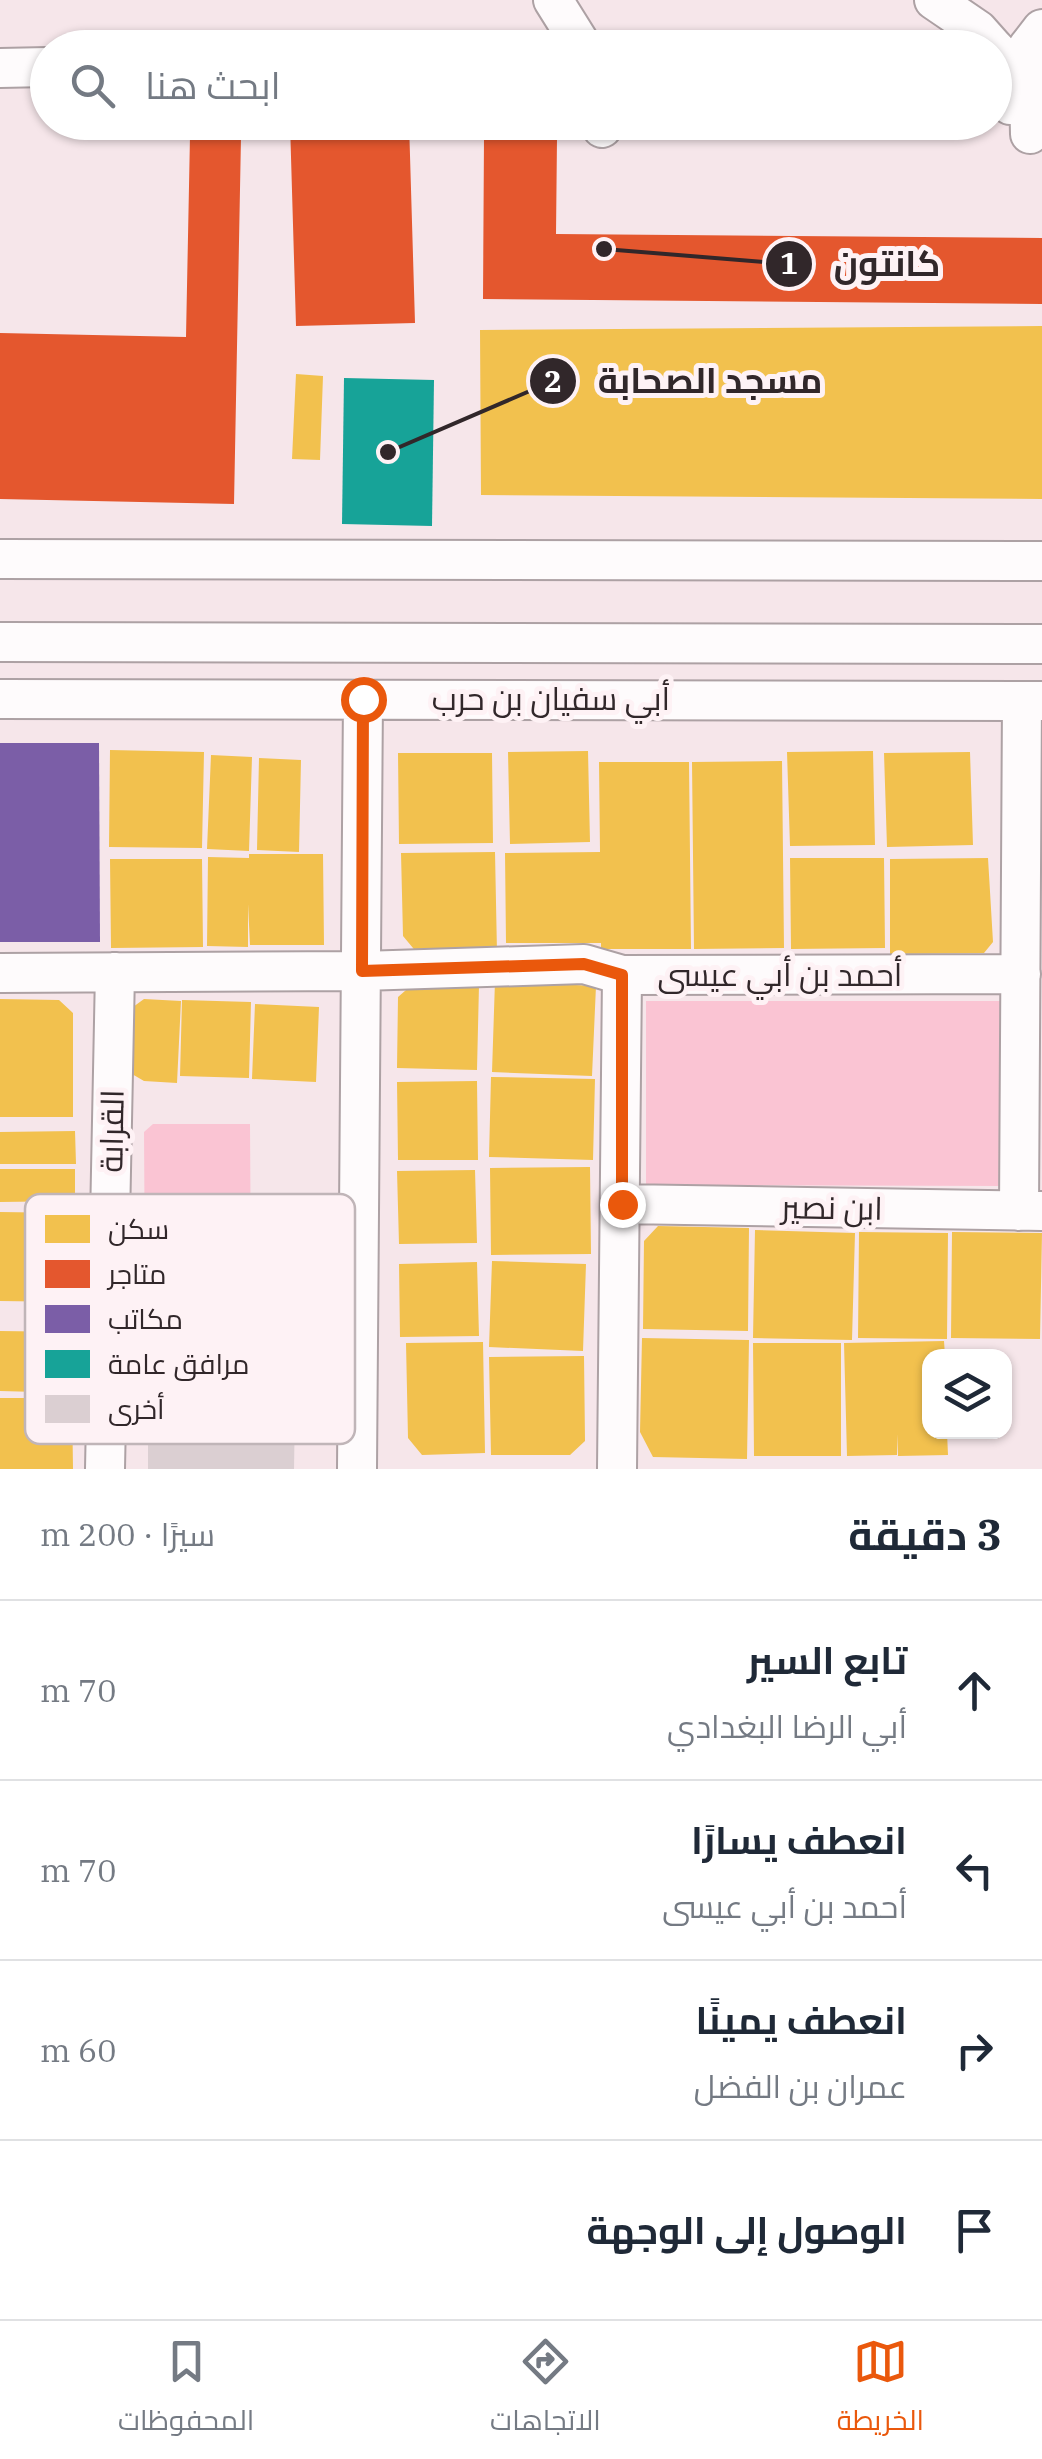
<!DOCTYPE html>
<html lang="ar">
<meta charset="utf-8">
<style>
:root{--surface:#fff;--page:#f6f6f7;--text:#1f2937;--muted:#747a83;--line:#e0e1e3;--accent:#ea580c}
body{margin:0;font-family:"IBM Plex Serif",Cairo,serif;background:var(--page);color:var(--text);direction:rtl}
.controls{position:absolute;right:30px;bottom:30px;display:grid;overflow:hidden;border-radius:20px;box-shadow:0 2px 8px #0004}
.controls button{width:90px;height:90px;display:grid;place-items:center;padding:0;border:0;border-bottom:2px solid var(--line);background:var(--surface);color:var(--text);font:50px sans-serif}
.stop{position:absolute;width:30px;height:30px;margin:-22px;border:8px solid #ea580c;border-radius:50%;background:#fff}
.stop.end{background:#ea580c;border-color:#fff;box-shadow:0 2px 10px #0008}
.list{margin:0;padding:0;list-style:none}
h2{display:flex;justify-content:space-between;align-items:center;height:130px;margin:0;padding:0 40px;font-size:42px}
h2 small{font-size:32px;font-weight:400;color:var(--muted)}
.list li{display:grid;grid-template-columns:65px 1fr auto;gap:30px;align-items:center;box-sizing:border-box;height:180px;padding:0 40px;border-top:2px solid var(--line)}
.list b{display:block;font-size:38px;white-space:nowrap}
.list p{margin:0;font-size:32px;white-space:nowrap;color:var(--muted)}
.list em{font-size:32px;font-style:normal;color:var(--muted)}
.icon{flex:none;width:55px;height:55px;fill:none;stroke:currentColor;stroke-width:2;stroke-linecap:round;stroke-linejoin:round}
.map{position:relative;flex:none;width:1042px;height:1469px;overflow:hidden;direction:ltr}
.search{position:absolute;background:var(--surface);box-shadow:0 2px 8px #0004;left:30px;right:30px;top:30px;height:110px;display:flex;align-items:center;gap:25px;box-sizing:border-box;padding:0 35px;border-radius:55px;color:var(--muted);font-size:38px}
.sheet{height:850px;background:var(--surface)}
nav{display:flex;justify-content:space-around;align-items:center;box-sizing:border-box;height:140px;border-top:2px solid var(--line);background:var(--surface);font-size:28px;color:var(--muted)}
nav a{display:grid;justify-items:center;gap:5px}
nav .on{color:var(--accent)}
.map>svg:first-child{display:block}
</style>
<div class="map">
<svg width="1042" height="1469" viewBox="0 0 1042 1469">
<rect width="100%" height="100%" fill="#f6e6ea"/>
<!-- green -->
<path fill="#fac4d3" d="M646,1001h359v185l-359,-1z
M153,1124h97l1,166h-106l-1,-158z"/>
<!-- homes -->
<path fill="#f2c14e" d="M1042,326v173l-561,-4 -1,-165z
M296,374l27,2 -3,84 -28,-1z
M110,750l94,2 -2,96 -93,-1z
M588,751l2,91 -80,2 -2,-92z
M873,751l2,94 -85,1 -3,-94z
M970,752l3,93 -86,2 -3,-94z
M398,753h94l1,90 -94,1z
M211,755l41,2 -3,94 -42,-2z
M259,758l42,2 -2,92 -42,-2z
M782,761l2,187 -90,1 -2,-187z
M599,762h90l2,187h-90v-6h-95l-1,-90 95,-1z
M495,852l2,101 -79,1 -15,-18 -2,-83z
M249,854h74l1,91h-74l-2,-41v43l-41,-1 1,-89 41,1z
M790,858h94l1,90 -94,1z
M988,858l5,84 -9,11 -94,1v-95z
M110,859h92l1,88 -92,1z
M495,981l101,5 -4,90 -100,-4z
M413,984l66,1 -2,85 -80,-2 1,-71z
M0,999l59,1 14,13v104h-73z
M144,999l37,2 -4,82 -33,-2 -12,-7 1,-67z
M182,1000l69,2 -2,76 -69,-2z
M255,1004l64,3 -3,75 -64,-3z
M491,1077l104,2 -2,81 -104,-3z
M477,1081l1,79h-80l-1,-78z
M75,1131l1,33h-76v-32z
M590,1167l1,87 -100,1 -1,-87z
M0,1169h75v32l-75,1z
M475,1170l2,73 -78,1 -2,-73z
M0,1212l72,1v89l-72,-1z
M658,1226l91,2 -1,103 -105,-2 1,-88z
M755,1230l100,3 -3,107 -99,-2z
M859,1232l89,1 -1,106 -89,-1z
M952,1232l90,1 -2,106 -89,-1z
M492,1261l94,3 -3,87 -94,-4z
M477,1262l2,74 -79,1 -1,-73z
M0,1331l76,1 -1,61 -75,-2z
M642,1338l107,2 -2,119 -94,-2 -13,-25z
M944,1341l1,15h-15v76h17l1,23 -50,1v-22l-1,21 -50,1 -3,-113z
M483,1342l2,111 -63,2 -14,-17 -2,-95z
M753,1343h88v113h-87z
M584,1356l1,85 -15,14h-79l-2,-98z
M0,1398h72l1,71h-73z"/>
<!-- shops -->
<path fill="#e4572e" d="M409,122l6,201 -119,3 -6,-203z
M190,136l51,1 -7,367 -234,-5v-166l186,4z
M484,137l73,1 -1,96 486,4v66l-559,-5z"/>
<!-- offices -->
<path fill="#7b5ea7" d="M0,743h99l1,199h-100z"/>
<!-- public -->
<path fill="#17a398" d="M344,378l90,2 -2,146 -90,-2z"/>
<!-- building -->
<path fill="#dbcfd2" d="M148,1402l147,3 -1,64h-146z"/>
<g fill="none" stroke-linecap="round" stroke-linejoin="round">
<!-- minor casing -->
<g stroke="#ada1a4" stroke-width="42">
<path id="minor" d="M553,0l30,48
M934,0l44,30 16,18
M994,48l14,15 2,42
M0,68l48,-1
M601,122l1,6
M1030,134l-2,-87 14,-18
M0,559l1042,2
M0,642l1042,2
M0,699l1042,2
M0,973l362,-2 222,-7 38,11 399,-1
M622,1204l420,7
M1019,1211l3,-510
M105,1469l10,-497
M357,1469l6,-770
M617,1469l5,-494"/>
</g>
<!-- minor -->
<use href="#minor" stroke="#fefbfc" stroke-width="38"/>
</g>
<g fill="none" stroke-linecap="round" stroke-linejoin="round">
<!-- route -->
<path stroke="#ea580c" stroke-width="12" d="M363,699l-1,272 222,-7 38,11v229"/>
</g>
<g text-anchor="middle" stroke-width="10" stroke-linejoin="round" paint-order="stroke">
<!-- street labels -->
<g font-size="32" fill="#31272a" stroke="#fef2f5">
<text x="551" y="710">أبي سفيان بن حرب</text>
<text x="780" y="986">أحمد بن أبي عيسى</text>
<text transform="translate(112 1131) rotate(-89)" y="11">القرابة</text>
<text transform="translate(832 1208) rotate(1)" y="11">ابن نصير</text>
</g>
</g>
<!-- legend -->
<rect x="25" y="1194" width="330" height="250" rx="15" fill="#fef2f5" stroke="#c0b5b8" stroke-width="2.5"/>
<rect x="45" y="1215" width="45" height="28" fill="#f2c14e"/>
<rect x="45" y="1260" width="45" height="28" fill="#e4572e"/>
<rect x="45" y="1305" width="45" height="28" fill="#7b5ea7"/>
<rect x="45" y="1350" width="45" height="28" fill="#17a398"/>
<rect x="45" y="1395" width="45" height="28" fill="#dbcfd2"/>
<g font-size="28" fill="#31272a">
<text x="108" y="1239">سكن</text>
<text x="108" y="1284">متاجر</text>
<text x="108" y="1329">مكاتب</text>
<text x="108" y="1374">مرافق عامة</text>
<text x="108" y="1419">أخرى</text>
</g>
<!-- callouts -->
<path fill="none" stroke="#31272a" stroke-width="4" d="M604 249L789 264M388 452L553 381"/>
<g fill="#31272a" stroke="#fef2f5" stroke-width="4">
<circle cx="604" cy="249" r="10"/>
<circle cx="388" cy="452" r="10"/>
<circle cx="789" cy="264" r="25"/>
<circle cx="553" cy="381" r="25"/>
</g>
<g font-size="30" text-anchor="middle" font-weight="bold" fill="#fff">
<text x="789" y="274">1</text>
<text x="553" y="392">2</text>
</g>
<g font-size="35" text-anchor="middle" font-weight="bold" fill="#31272a" stroke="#fef2f5" stroke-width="10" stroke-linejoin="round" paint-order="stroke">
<text x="887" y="276">كانتون</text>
<text x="710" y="393">مسجد الصحابة</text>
</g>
</svg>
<div class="controls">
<button><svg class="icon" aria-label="layers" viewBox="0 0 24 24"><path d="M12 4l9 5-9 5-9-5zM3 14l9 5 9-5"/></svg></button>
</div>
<div class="stop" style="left:363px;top:699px"></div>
<div class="stop end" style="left:622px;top:1204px"></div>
<div class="search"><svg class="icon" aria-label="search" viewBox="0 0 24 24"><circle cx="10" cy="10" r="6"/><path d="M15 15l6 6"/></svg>ابحث هنا</div>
</div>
<section class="sheet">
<h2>3 دقيقة<small>سيرًا · 200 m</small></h2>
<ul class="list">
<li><svg class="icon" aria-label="ahead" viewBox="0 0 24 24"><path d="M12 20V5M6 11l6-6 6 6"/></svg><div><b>تابع السير</b><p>أبي الرضا البغدادي</p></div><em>70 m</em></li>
<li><svg class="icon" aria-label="left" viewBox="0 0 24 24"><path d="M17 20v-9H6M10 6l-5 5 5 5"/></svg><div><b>انعطف يسارًا</b><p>أحمد بن أبي عيسى</p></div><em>70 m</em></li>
<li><svg class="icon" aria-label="right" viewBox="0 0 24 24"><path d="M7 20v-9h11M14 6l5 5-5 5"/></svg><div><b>انعطف يمينًا</b><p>عمران بن الفضل</p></div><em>60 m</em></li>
<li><svg class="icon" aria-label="arrive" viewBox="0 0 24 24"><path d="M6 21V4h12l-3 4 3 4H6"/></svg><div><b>الوصول إلى الوجهة</b></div></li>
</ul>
</section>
<nav>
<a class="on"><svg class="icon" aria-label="map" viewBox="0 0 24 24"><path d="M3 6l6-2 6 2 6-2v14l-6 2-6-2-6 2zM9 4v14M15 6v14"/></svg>الخريطة</a>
<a><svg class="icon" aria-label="directions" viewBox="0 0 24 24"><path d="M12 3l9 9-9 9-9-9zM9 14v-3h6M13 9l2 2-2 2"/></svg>الاتجاهات</a>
<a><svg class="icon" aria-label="saved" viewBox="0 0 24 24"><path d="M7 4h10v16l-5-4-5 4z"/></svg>المحفوظات</a>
</nav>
